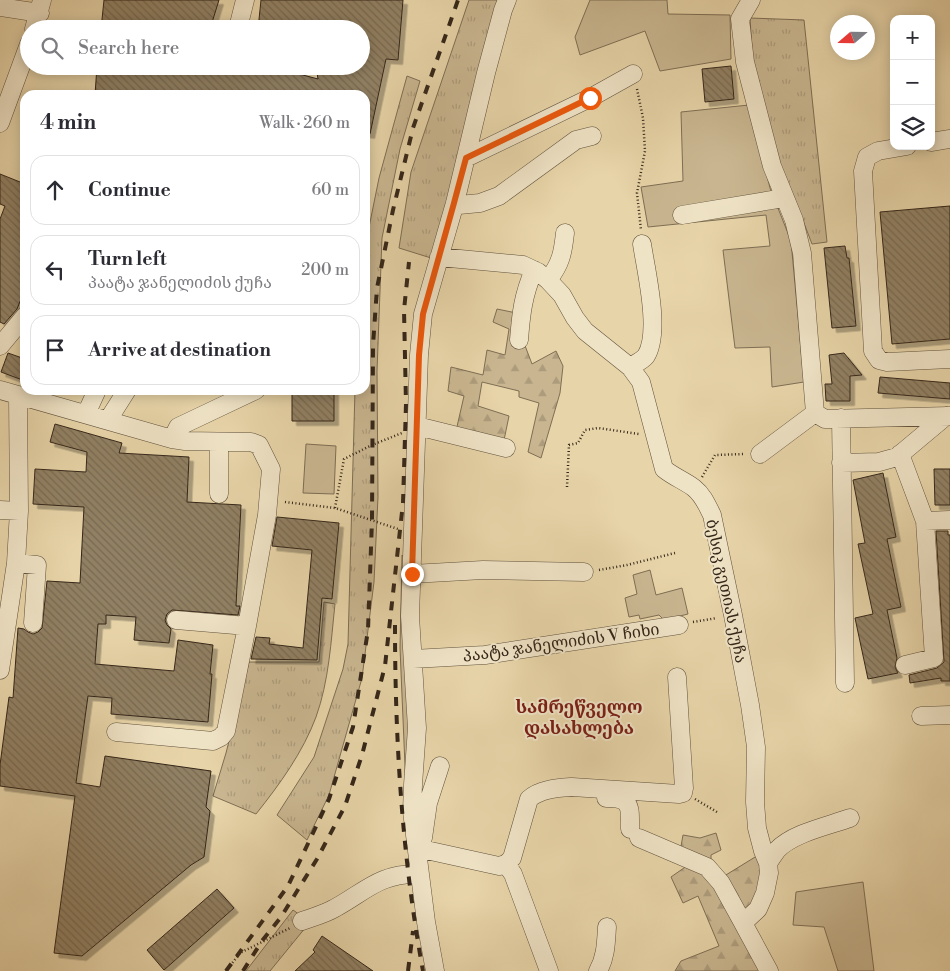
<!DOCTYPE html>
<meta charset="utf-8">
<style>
:root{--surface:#fff;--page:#f2f2f3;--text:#2b2b33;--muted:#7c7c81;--line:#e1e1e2}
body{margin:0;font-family:"Libre Bodoni","Noto Serif Georgian",serif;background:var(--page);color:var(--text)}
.controls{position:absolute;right:15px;top:15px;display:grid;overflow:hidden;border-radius:10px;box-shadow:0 2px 12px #0003}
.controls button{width:45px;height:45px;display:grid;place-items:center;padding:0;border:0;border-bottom:1px solid var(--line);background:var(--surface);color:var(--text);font:25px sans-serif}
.compass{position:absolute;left:830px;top:15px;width:45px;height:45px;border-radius:50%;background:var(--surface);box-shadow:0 2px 12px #0003;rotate:250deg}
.stop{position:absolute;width:15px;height:15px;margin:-11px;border:4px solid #ea580c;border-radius:50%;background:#fff}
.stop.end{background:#ea580c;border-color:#fff;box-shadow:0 1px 5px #0008}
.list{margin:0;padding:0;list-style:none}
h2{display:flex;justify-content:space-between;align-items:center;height:65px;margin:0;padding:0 20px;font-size:21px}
h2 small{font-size:16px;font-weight:400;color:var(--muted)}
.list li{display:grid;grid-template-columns:32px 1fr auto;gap:15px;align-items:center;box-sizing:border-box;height:70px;margin:0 10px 10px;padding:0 10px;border:1px solid var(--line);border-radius:15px}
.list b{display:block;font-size:19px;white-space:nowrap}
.list p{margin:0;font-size:16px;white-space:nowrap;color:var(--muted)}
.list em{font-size:16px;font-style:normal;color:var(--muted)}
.icon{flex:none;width:28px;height:28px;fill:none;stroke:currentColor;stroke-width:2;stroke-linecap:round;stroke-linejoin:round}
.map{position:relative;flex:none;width:950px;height:971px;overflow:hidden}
.search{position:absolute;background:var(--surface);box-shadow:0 2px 12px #0003;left:20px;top:20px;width:350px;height:55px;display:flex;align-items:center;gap:12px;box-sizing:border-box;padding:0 18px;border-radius:28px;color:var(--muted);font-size:19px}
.panel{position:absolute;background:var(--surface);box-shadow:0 2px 12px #0003;left:20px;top:90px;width:350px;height:305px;border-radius:15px}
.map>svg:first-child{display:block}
</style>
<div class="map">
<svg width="950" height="971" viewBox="0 0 950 971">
<defs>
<pattern id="grass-tufts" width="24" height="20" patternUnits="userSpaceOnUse" patternTransform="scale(1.25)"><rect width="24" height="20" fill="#c9b690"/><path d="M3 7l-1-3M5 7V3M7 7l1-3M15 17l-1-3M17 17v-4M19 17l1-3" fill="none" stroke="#ad9c7c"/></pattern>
<pattern id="forest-firs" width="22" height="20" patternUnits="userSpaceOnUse" patternTransform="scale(1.25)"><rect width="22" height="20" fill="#c9b690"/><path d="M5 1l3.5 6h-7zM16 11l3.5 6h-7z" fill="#ad9c7c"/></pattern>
<pattern id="building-back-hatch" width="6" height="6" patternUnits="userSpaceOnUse" patternTransform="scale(1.25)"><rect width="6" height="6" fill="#918063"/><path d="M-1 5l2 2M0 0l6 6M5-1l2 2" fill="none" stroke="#776951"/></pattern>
<filter id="shadow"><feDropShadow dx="4.5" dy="4.5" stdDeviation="0" flood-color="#0004"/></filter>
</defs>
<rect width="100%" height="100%" fill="#e7d4a8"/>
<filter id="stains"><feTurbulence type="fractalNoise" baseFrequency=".004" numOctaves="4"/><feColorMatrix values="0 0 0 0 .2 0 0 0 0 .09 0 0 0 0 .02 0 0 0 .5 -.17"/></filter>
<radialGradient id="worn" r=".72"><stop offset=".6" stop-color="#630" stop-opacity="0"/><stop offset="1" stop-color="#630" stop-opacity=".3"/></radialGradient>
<!-- grass -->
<path fill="url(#grass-tufts)" stroke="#7e6e54" d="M469,0h34l-72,258 -32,-10 12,-76z
M750,18l54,2 23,222 -15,2 -18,-47 -16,-32 -25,-99z
M407,76l13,5 -20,68 -18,89 -5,133 1,126 -4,85 -12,96 -33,117 -22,45 -30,-25 37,-58 29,-88 5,-25 7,-254h10v-143l14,-69z
M402,555l3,4 6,132 -4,122 -7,-165z
M324,602l11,2c-4,37 -6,77 -19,113 -13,35 -36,67 -60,97l-43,-18 13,-43 23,-91h70z
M293,910l17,12 -40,49h-24z"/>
<!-- forest -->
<path fill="url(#forest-firs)" stroke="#7e6e54" d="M497,309l29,6 -2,28 8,21 24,-13 7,15 -3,27 -19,65 -13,-6 11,-49 -20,-6v-6l-37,-9 -4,24 31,10 -6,29 -47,-14 8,-35 -16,-5 3,-24 32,8 4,-25 18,5 4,-26 -16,-7z
M716,833l5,17 -10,5v12l-31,-15 3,-17 17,3z
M760,854l6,15 -12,37 -10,4 -23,-32z
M691,863l16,8 57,100h-89l6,-10 38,-15 -21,-50 -15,7 -12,-26z"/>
<!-- garden -->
<path fill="#c9b690" stroke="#7e6e54" d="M590,0h77l1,14 62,1 1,44 -71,12 -15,-40 -65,24 -5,-18z
M749,105l21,83 21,53 13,141 -32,5 -2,-40 -35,1 -12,-98 47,-4 -4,-31 -118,12 -7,-40 42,-6 -2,-69z
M306,444l30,2 -2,48 -31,-1z
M650,570l6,25 26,-7 6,26 -24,6 -5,-5 -19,4 -1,-4 -10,2 -4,-19 12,-4 -4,-19z
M863,882l11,89h-36l-14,-44 -31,-2 3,-33z"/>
<!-- building -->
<path fill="url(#building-back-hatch)" stroke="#342619" filter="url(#shadow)" d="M104,0h115l-9,29h-109z
M261,0h142l-5,60 -12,-1 -16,75 -5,-1v-38h-270l2,-29h172l49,13 -2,-13h45v-37h-103z
M731,66l3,33 -29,3 -3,-33z
M0,174l25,10v105l-8,20 -13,15 -4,-2v-103l5,-13 -5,-2z
M950,206v133l-58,5 -12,-132z
M845,246l2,12h2l7,68 -24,2 -8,-80z
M8,353l17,6v22l-24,-9z
M844,353l18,22 -12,1v25h-24l-1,-17h7l-3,-29z
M880,377l70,6v16l-72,-6z
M292,390h42v31h-42z
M55,424l67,19 -3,10 70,4 -2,45 54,3 -5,101h4l-2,9 -66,-5 -5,4 -2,6 2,5 4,4 -2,14 -35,-3 2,-23 -30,-2v9h-8l-3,40 79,7 4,-31 35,5 -3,29h2l-4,48 -97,-8 1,-16 -24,-2 -12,87 24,4 5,-31 106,15 -5,36 4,4 -6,46 -13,8 -109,91 -28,-3 21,-157 -75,-10v-21l9,-68 4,1 5,-70 6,1 4,3 5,2 5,-2 4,-4 5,-47 33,2 4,-76 -51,-3 2,-35 51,3 1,-20 -37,-10z
M934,469h16v36h-15z
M883,473l13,64 -9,2 14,68 -14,3 10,48 -2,9 3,6 -30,6 -13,-61 18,-4 -15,-70 7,-1 -12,-63z
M277,517l62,6 -7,76 -10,-1 -5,62 -66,-1 5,-22 14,1 -1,6 34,4 9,-98 -40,-4z
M936,531h12v4h2v146h-9v-3l-31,5 -1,-8 28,-7 7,-6z
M217,889l17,19 -70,62 -17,-20z
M322,936l51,35h-78l20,-19 -2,-2z"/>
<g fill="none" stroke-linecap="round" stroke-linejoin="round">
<!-- minor casing -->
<g stroke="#61523d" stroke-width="19">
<path id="minor" d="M751,0l-11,19 5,43 27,104 22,54 8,33 13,160
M0,7l40,6
M238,28l7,-28
M34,29l8,-29
M0,123l29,-79
M931,142l19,-3
M907,146l-29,5 -11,6 -4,14 10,180 6,9 8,2 63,-3
M466,158l124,-60 43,-24
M455,203l4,2 21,-2 19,-7 77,-56 16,-4
M682,215l102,-17
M439,257l84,8 15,7 10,8 14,15 13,23 10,13 45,36 11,15 23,87c10,8 21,12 30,19 9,7 13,17 18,27l21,100 17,90 6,42 -1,55 2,26 6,23 5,12 1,10 -4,20 -7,16 -15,14 26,48
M548,280c13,-16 15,-28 17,-47
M519,340c2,-26 4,-45 15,-70
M0,346l25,-30
M630,367c5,-3 13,-7 16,-11 15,-24 0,-85 -4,-112
M0,390l172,49 13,2 66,1 8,3 12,24 -4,46 -20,111 -21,105 -5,6 -8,4 -97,-9
M18,395l1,116
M815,413l10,6 125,-3
M86,414l11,-24
M841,418l4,265
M108,420l19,-30
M417,426l89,22
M172,439l6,-12 78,-37
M760,454l55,-41
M900,454l25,67 9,137 -29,7
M841,463l38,-1 18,-5 49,-41
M219,494v-52
M0,510l19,1 -3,52 -16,107
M925,521l25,-1
M16,563l21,2 -4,58
M412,574l71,-4 101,2
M176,620l71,6
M413,659l72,-4 194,-30
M921,716l29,-1
M606,798c26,0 24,8 24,31
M423,838l5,-35 12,-37
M639,838l68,29 14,16 22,40
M417,848l82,18 7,-2 6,-6 17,-59c11,-10 29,-11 43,-12l107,7 4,-1 1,-5 -7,-111
M768,863c3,-4 6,-9 9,-13 16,-17 51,-24 73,-32
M506,864l7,10 36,97
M302,921c11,-4 23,-7 33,-13 31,-17 45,-35 84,-34
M435,971l-9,-49 -14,-111 1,-26 4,-57 -7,-112 9,-261 4,-41 32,-111 31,-130 17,-63 4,-10
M598,971c8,-14 8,-29 9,-44"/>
</g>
<!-- path -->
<path stroke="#342619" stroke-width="2.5" stroke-dasharray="1 2.5" stroke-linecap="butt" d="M637,89l6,29 2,33 -8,42 4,37
M702,477l13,-22 29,-1
M567,487l2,-42 9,-2 7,-13 13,-2 41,6
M285,502l50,6 63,21
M335,508l9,-49 28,-14 30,-12
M599,570l28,-5 48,-12
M693,622l24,-4
M695,799l22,13
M226,971l14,-18 50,-25"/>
<!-- minor -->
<use href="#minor" stroke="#efe3c6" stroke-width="18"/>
<!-- rail -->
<path stroke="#342619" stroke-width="4" stroke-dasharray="9 9" stroke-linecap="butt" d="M395,625c0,115 7,232 28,346
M226,971l62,-85 41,-87 24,-72 15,-97 4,-110 1,-175 4,-57 16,-78 20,-82 45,-128
M243,971l19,-30 19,-24 36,-58 28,-53 17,-51 23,-89 18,-163 3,-99 -2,-94 5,-48
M408,971l5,-40"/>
</g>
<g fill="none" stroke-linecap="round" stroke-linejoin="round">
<!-- route -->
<path stroke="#ea580c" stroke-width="6" d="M412,574l7,-219 4,-41 31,-111 12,-45 124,-60"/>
</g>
<g text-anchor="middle" stroke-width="4" stroke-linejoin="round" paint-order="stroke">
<!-- street labels -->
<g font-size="16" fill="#342619" stroke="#efe3c6">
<text transform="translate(727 591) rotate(78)" y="6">ბესიკ გეთიას ქუჩა</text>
<text transform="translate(561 642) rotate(-8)" y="6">პაატა ჯანელიძის V ჩიხი</text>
</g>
<!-- neighbourhood labels -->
<g font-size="18" font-weight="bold" fill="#7a1f14" stroke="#efe3c6">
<text x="579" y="713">სამრეწველო<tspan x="579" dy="21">დასახლება</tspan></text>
</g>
</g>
<rect width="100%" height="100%" filter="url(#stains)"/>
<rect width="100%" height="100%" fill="url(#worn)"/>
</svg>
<div class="controls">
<button>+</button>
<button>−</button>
<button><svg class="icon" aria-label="layers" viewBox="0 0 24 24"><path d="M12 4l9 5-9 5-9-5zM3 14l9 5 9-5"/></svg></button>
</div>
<svg class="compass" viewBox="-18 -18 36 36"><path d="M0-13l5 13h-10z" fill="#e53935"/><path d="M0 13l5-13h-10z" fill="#7c7c81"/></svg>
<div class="stop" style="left:590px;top:98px"></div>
<div class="stop end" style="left:412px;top:574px"></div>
<div class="search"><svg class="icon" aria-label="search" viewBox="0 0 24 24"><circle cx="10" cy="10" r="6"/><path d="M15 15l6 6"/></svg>Search here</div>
<section class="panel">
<h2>4 min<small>Walk · 260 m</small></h2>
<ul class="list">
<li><svg class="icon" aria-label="ahead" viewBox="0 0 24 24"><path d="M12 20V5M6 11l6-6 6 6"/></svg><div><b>Continue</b></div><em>60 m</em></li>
<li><svg class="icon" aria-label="left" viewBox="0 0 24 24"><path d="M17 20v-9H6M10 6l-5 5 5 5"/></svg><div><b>Turn left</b><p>პაატა ჯანელიძის ქუჩა</p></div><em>200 m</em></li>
<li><svg class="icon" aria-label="arrive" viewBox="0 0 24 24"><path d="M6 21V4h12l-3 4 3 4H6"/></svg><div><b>Arrive at destination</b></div></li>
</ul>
</section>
</div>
